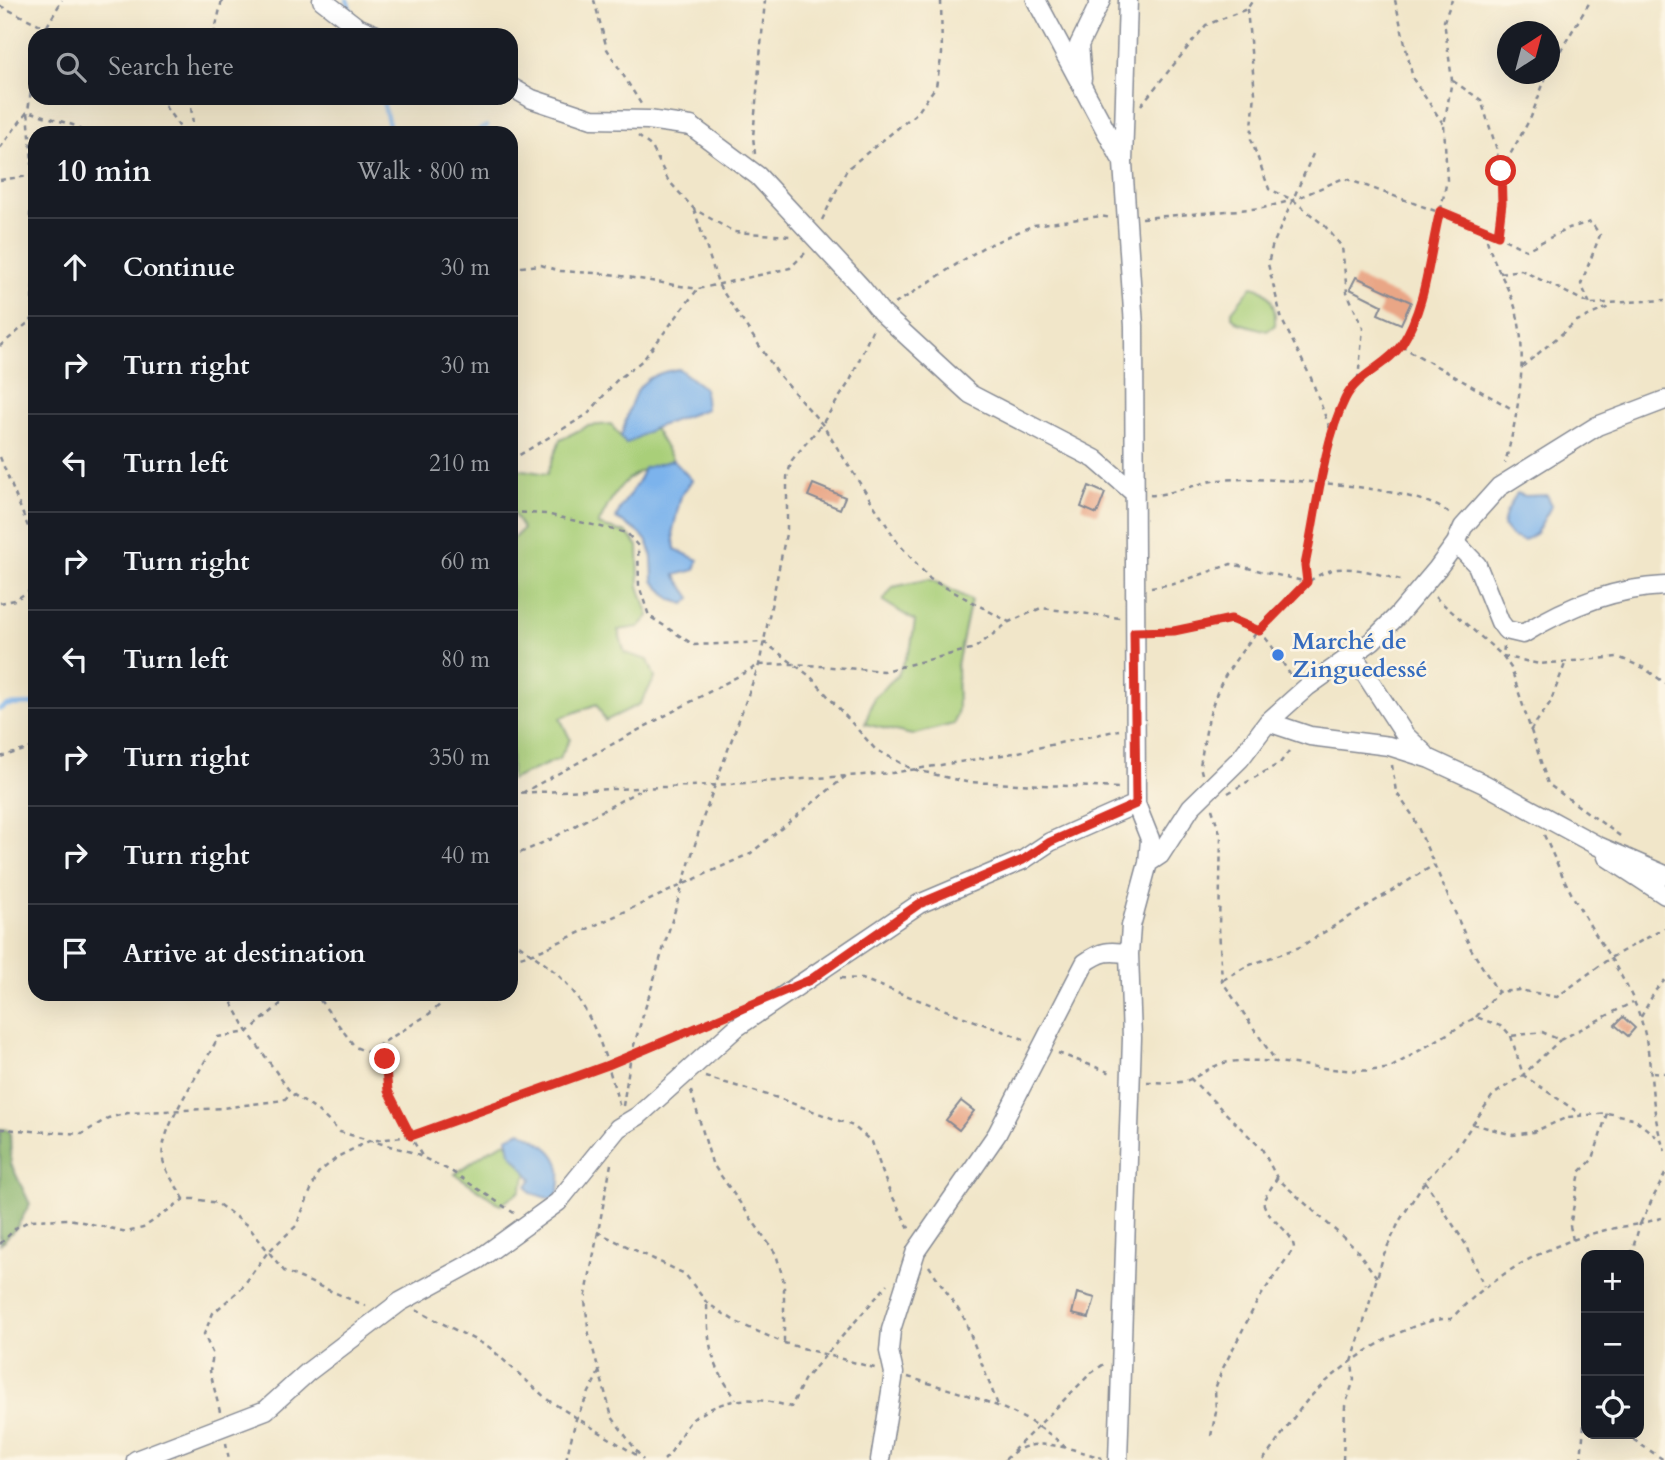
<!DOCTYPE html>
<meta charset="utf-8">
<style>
:root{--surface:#171b24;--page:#242831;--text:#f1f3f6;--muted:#9ea1a6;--line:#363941}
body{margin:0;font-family:Cardo,serif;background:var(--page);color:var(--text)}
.controls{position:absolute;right:21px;bottom:21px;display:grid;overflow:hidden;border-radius:14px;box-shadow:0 7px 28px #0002}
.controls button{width:63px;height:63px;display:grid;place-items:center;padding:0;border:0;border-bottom:2px solid var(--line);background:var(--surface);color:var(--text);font:35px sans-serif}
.compass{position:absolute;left:1497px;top:21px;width:63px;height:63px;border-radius:50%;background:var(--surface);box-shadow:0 7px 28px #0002;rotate:36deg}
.stop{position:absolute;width:21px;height:21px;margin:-16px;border:5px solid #d93025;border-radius:50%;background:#fff}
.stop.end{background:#d93025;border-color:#fff;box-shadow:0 2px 7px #0008}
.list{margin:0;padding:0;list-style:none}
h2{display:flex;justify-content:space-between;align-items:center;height:91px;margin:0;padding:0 28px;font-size:30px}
h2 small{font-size:23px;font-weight:400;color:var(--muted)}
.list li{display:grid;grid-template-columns:46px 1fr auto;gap:21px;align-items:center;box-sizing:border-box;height:98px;padding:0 28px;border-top:2px solid var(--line)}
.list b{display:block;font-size:26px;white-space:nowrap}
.list em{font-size:23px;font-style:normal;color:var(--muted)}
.icon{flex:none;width:38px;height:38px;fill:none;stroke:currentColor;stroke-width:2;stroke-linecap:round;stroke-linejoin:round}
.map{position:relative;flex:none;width:1665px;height:1460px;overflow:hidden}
.search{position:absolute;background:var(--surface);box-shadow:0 7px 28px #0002;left:28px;top:28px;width:490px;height:77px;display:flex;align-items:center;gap:18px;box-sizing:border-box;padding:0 24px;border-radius:21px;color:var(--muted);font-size:26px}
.panel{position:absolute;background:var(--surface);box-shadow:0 7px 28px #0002;left:28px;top:126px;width:490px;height:875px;border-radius:21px}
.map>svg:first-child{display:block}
</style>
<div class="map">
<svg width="1665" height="1460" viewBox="0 0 1665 1460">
<rect width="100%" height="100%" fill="#fcf5e5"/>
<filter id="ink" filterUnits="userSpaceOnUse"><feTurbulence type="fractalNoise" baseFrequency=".0143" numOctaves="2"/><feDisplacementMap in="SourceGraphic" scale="14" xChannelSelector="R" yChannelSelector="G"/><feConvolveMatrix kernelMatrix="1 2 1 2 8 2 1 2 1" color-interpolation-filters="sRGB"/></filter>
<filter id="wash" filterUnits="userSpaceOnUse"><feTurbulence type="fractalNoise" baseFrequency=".00686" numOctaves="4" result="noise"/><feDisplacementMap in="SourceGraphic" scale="28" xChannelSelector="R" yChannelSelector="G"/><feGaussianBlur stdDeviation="1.57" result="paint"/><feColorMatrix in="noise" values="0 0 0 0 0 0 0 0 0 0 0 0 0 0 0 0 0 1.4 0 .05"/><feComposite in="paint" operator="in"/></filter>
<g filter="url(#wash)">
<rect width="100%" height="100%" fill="#f1e6c9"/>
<!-- green -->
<path fill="#a9cf79" stroke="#627f6c" stroke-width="2" d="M1252,286c19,3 24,22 23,39l-8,6 -28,-8 -7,-6v-6z
M611,424l15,20 28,-16 19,32c-46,12 -54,22 -75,65l29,8 11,13 1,40 10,30 -10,11 -21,3 7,23 23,7 7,18 -15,26 -35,17 -8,-17 -37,14 10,21 -11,20 -48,21v-239l12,-12 -12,-19v-42l36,6 13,-34 27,-14z
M930,579l41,21 -14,65 1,44 -4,15 -42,11 -47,-11 9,-27 24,-22 13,-29 4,-25 -32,-20 10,-14z
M506,1142l22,30 -8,19 -19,14 -46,-31 34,-24z"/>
<!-- forest -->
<path fill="#86b269" stroke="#507064" stroke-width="2" d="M0,1129l10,1 1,34 19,40 -13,23 -17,17z"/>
<!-- water -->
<path fill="#7cb3ec" stroke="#4c71a5" stroke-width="2" d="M679,369l25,19 2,21 -52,19 -28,16 -5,-7c12,-39 12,-62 58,-68z
M673,460l19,20 -11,16 -8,34 2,19 23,11 -3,10 -20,5 16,23 -6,6 -13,-4 -19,-19c-1,-38 -1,-43 -37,-62 4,-18 21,-28 28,-51z
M1517,493l8,3 22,-1 5,10 -16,28 -12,8 -12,-4 -9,-11 3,-13z
M521,1131c20,12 42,21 39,48 0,8 -1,15 -6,21l-23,-7 -4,-7 5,-7 -22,-27 -3,-15z"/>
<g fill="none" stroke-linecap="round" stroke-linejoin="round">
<!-- stream -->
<path stroke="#7cb3ec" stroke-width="4.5" d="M347,0l6,16
M382,98l9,35
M473,133l14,-7
M0,709l7,-4 28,-1"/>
</g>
<g id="blocks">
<!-- building -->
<path fill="#e9a686" d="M1356,277l55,25 -10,22 -23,-10 4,-9 -32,-16z
M813,484l32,13 -5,12 -32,-13z
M1089,486l16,7 -8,21 -16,-7z
M1623,1017l12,11 -7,8 -13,-11z
M961,1101l13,10 -15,19 -13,-10z
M1077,1293l18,5 -6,20 -17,-4z"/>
</g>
</g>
<g filter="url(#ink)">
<use href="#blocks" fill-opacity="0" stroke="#868a94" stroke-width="2"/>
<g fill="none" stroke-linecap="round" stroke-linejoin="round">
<!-- minor casing -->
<g stroke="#868a94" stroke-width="21">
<path id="minor" d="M322,0l35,27 19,8
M1036,0l84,157
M1082,79l-3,-34 22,-45
M511,87l21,12 60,20 56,1 43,6 67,50 103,111 20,25 89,82 125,65 38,33
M1456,543l21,22 23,57 6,8 17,4c43,-27 91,-46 142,-48
M1353,655l52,80 20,19
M1268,722l42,14 79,10 41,13 54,25 114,62 67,29
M1607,857l58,38
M1148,863l12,-8 31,-48 49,-48 28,-37 39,-35 65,-46 26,-26 39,-46 19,-26 7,-16 36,-40 98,-61 68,-26
M136,1460l130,-50 42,-38 92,-70 79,-43 79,-57 60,-74 20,-12 99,-89 182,-123 104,-44 27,-18 86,-38
M880,1460l14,-87 -5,-22 2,-21 25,-79 81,-117 88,-171c16,-12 25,-13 44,-9
M1118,1460l14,-422 -3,-84 2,-28 17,-63 2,-24 -14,-35 -2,-478 -11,-163 5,-163"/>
</g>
<!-- path -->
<path stroke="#868a94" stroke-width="2.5" stroke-dasharray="5 5" stroke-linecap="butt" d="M594,0l13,49 34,55
M1395,0l18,79 31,46
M0,6l62,29
M1247,9l8,84 -4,46 18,50 24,11 32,26 17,21 5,45 16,36 -5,52
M42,35l20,-35
M214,35l8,-35
M35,63l-7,48 5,64 -3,41 5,6
M1550,68l41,-68
M1453,81l28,19 16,50 5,53 -4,32
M159,98l25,35
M190,98l4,35
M1141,105l65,-80 41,-16 6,-9
M638,136l14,11 16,33 26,29 40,23 56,4
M0,148l28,-37 45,14 12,8
M755,154l-2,-17 12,-137
M1313,154l-41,93 -4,17 14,56 29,58 22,59
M1501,171l30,-54 16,-43
M0,180l35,-5
M694,209l25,77 60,89 43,49 76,119 32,36 79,43
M1142,218l121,-10 30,-8 51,-22 133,48 49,24 43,-22 22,-6 9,13 -19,49 9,20
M822,220l25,-51 71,-57 18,-26 6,-32 -1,-54
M1485,230c4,27 20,49 29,74 16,47 4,112 -9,159
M35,255l-3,47 3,10
M511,268l30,-3 19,6 50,3 88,15 92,-21 17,-17
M1500,273l21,-3 69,34 75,-4
M895,304l87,-56 52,-23 67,-9 10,2
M0,346l35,-29
M1401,346l113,64
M1522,367l55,-46 34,-15
M0,457l35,87
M511,460l77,-46 28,-33 27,-21 54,-70
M1150,495c13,2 51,-13 68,-15 43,-4 204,5 233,35
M511,512l35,2 81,19 11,13 1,40 10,30 45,29 70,-3 46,34 65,73 37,20 54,13 153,6
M1151,587l23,-3 57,-20 76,18 -2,-17 31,-143 10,-25 12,-17 43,-34 13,-26 13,-43 20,-97 -3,-55 8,-45 -8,-59 8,-21
M1435,597l68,59 36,8 79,-7 26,11 21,15
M0,603l15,-3 20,-13
M1151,632c31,-2 86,-23 110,1 12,12 21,30 31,44
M1504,646l-1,10 8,12 37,116 75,54
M1530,731l20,-28 15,-39
M0,757l35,-10
M1392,765l4,27 17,24 58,133 27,43
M1202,774l-2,-8c5,-30 9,-61 24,-88 18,-31 76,-105 113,-109 23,-2 46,7 68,12
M511,793l204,-8 177,-12 122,-20 105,-23
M522,793l237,-128 35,-1 90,7 91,-23 34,-26 32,-14 79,10
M1228,793l52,-30 12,-16
M1212,809l9,27 -2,91 3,54 55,82
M1544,835c12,26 23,53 38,77 20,35 47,69 59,108 14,43 7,89 24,131
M511,857l38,-17 93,-51
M511,939c13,10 27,19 39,29 43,34 56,90 70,140
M511,960l31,-10 209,-97 95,-77
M840,978l22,1 167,62
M1223,980l24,-14 53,-19 134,-82
M227,994l21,38 43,61 28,19 21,20 71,20 40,19 63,42
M312,994l7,5 36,48 30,12c4,43 16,61 37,97
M1476,1017l22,-25 21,-2 38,7 53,-39 55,-30
M1641,1017l14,-26 10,-11
M1511,1036l12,39 59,40
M368,1052l61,-38 24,-20
M1058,1053l56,21
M1653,1072l12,1
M705,1077l73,21 75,28 19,16 16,46 22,42
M1190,1078l72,71 15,29 79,71 22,30
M1147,1082c12,0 26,2 38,-1 15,-4 27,-17 44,-19 54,-7 107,16 161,6l86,-51 27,10 8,9 31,-4 18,8 73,-38
M691,1091l21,72 64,91 8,28v61
M623,1106l8,-51 72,-237 56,-153 28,-136v-52l5,-17 30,-36 28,-43 24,-55
M1473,1124l40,11 20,-3 35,-15 39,-4 26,5 26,21
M0,1129l82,5 26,-16 20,-5 94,-5 62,-8 7,-7
M611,1164l-26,136 4,35 23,82 31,43
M1425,1181l43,67 16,39
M184,1199c-6,-11 -18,-26 -21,-39 -6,-30 41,-92 55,-123l30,-5 44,-38
M597,1232l88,42 22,29 31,20 46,20 94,26
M1573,1240l-3,-14 10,-54 13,-13 14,-46
M0,1244l17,-17 14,-7 38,-1 58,13 16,-4 41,-29h11l22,4 31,23 36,45 82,35
M1631,1255l9,-31 25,-7
M929,1266l35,52 35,90
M707,1305c1,42 4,59 29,94
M416,1310l73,37 59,53 90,56
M908,1377c53,16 118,32 158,71
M220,1412l-10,-41 3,-16 -9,-21 9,-21 28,-24 26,-36 29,-27 22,-53 21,-17 30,-15 42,-5 89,-31 108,-40 117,-50
M1625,1434l39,26
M1211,1436l5,-24 -1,-23 7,-19 36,-70 36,-52c-2,-20 -27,-26 -31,-47l14,-23
M226,1443l3,17
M1013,1451l77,-77 14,-10
M566,1460l10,-41 23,-47
M664,1460c13,-12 16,-29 28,-40 3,-4 10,-6 14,-9 30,-16 53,-13 85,-4l13,-27 84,-96
M1005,1460c24,-28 66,-11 97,-2
M1263,1460c15,-18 27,-39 42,-57 26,-32 104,-87 146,-84 48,-52 119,-87 189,-95l25,-50
M1343,1460l2,-54 9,-26 -2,-18 32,-108 16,-34 25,-39 30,-31 38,-55 30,-20 37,-35
M1581,1460l5,-58"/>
<!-- minor -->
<use href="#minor" stroke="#fff" stroke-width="18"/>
</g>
</g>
<g fill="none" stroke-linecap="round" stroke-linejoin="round" filter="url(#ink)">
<!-- route -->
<path stroke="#d93025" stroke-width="9" d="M385,1059l3,32 23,45 197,-71 202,-85 109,-76 104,-44 27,-18 86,-38 -2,-172 40,-1 57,-12 28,12 48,-49 -2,-17c11,-50 18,-122 40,-166 12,-25 42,-33 57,-55 25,-39 27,-90 38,-133l58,24 4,-32 -1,-32"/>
</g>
<!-- markers -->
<circle fill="#3f7fe0" stroke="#fcf5e5" stroke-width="2.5" cx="1278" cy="655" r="7"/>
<g text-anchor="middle" stroke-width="5" stroke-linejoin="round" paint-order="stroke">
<!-- shop labels -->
<g font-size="24" font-weight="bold" fill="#366cbe" stroke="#fcf5e5" text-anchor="start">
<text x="1292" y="649">Marché de<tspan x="1292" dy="28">Zinguedessé</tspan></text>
</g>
</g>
</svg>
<div class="controls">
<button>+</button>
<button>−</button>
<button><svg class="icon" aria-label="locate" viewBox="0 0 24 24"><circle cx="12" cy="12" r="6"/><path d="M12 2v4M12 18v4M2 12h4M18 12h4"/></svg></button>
</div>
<svg class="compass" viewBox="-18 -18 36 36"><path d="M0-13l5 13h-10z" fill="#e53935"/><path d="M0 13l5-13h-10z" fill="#9ea1a6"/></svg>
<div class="stop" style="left:1501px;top:171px"></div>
<div class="stop end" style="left:385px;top:1059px"></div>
<div class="search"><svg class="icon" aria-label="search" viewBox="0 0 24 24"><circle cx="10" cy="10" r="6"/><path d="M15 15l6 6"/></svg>Search here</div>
<section class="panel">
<h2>10 min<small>Walk · 800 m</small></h2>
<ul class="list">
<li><svg class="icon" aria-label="ahead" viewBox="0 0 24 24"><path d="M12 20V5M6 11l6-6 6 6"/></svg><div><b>Continue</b></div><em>30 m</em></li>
<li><svg class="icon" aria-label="right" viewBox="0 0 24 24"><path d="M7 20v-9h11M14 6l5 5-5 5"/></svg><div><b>Turn right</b></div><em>30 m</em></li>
<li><svg class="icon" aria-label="left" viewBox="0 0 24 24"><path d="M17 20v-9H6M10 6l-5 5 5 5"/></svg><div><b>Turn left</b></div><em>210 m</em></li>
<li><svg class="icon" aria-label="right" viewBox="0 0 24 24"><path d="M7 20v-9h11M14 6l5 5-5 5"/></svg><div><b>Turn right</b></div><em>60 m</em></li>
<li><svg class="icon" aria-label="left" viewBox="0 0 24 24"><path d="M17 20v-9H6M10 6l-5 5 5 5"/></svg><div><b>Turn left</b></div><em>80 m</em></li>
<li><svg class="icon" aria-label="right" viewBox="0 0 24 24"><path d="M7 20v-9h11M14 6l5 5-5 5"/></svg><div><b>Turn right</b></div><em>350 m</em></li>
<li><svg class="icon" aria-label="right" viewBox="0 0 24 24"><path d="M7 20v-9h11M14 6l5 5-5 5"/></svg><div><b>Turn right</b></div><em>40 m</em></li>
<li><svg class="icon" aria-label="arrive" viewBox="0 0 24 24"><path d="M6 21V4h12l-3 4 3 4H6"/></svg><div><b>Arrive at destination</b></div></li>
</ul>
</section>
</div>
